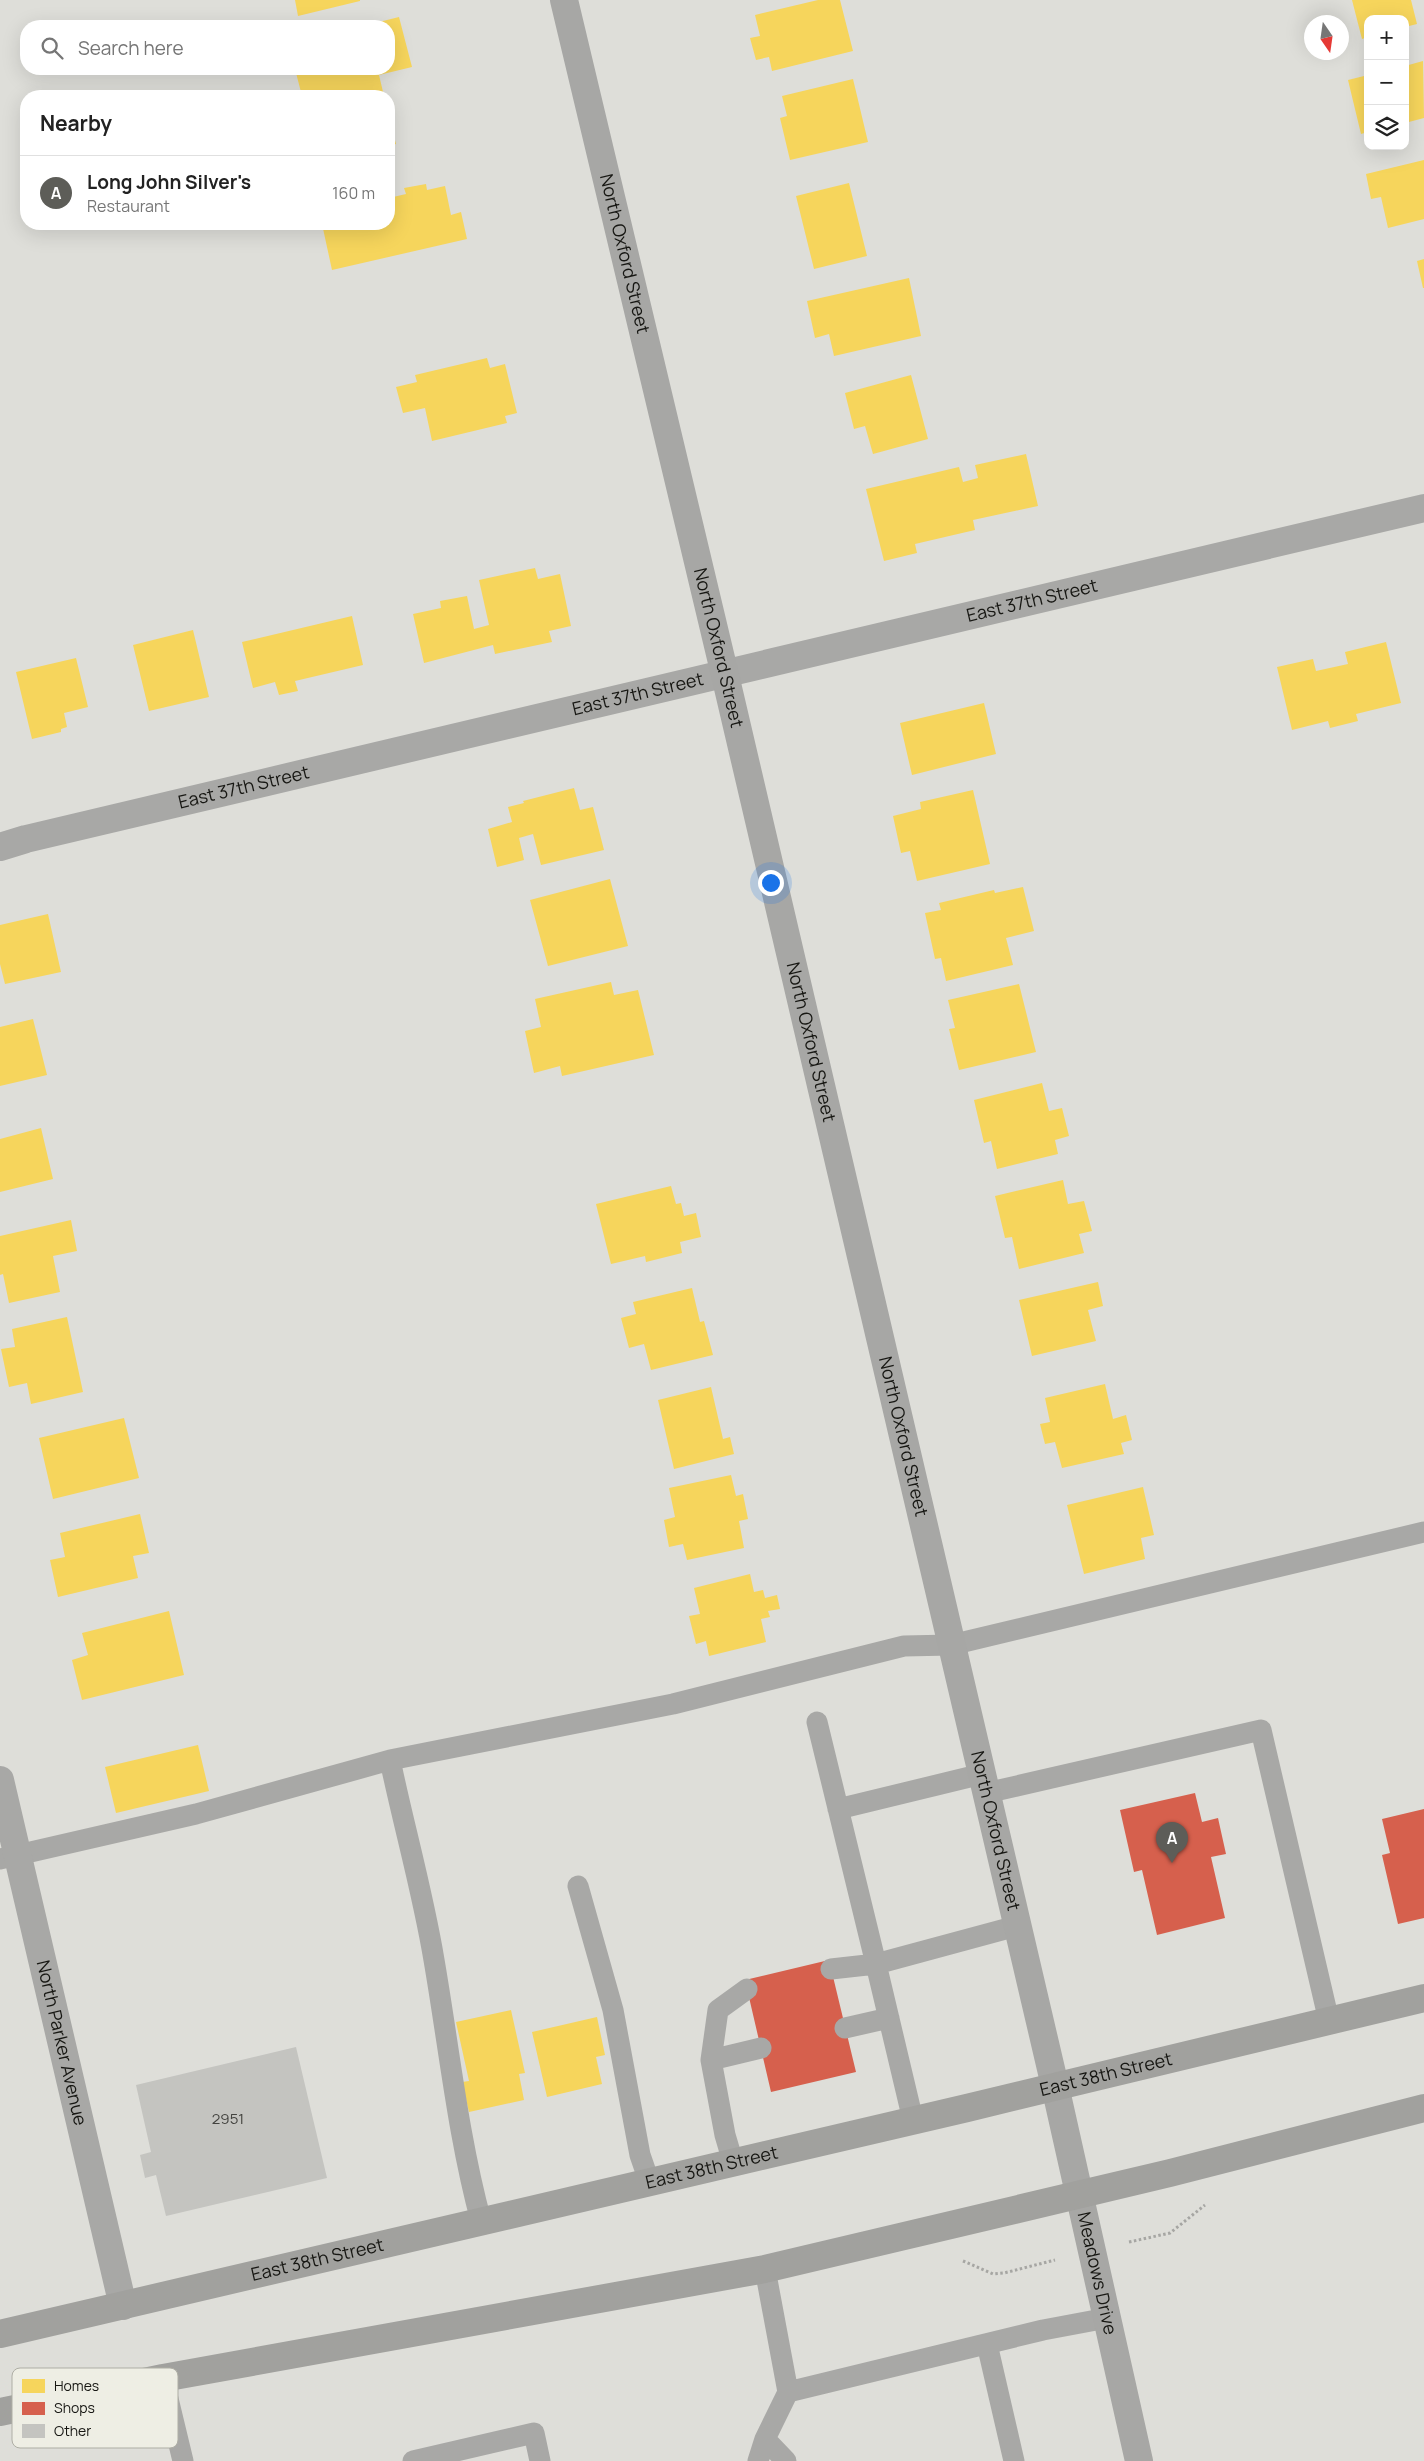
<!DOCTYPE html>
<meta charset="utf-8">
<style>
:root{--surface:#fff;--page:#f2f2f2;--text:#222;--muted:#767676;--line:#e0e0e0;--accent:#5d5d58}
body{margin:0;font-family:Manrope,sans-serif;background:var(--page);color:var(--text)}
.controls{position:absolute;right:15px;top:15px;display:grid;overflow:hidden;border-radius:10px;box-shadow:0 5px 20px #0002}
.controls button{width:45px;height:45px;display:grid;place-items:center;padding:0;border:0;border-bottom:1px solid var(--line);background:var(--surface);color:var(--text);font:25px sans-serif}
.compass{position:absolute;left:1304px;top:15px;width:45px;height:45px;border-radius:50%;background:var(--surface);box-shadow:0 5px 20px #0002;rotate:167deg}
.you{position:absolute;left:770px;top:882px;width:18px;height:18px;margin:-12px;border:4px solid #fff;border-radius:50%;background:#1a73e8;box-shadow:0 0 0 8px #1a73e833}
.badge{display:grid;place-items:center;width:32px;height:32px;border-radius:50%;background:var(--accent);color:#fff;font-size:16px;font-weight:700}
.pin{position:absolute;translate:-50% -41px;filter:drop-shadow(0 1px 2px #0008)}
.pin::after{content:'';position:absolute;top:26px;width:18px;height:15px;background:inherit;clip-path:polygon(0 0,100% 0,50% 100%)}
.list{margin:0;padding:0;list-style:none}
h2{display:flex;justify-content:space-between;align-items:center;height:65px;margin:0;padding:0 20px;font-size:21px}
h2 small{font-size:16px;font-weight:400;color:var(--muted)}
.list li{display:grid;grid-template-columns:32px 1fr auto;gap:15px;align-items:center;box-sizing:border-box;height:75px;padding:0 20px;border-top:1px solid var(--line)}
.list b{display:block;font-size:19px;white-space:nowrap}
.list p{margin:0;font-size:16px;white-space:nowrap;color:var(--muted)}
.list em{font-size:16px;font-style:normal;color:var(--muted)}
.icon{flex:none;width:28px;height:28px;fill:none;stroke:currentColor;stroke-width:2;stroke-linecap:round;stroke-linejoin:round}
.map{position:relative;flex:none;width:1424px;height:2461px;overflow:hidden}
.search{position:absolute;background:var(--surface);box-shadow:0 5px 20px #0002;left:20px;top:20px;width:375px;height:55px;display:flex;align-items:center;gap:12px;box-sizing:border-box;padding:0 18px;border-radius:20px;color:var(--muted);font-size:19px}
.panel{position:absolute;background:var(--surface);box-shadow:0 5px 20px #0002;left:20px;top:90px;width:375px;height:140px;border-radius:20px}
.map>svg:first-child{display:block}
</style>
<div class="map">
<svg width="1424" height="2461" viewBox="0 0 1424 2461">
<rect width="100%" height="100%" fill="#deded9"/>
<!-- homes -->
<path fill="#f6d55c" d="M295,0h65v1l-62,15z
M818,0h22l13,51 -81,20 -3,-14 -13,3 -6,-22 10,-2 -5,-21z
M1352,0h59l6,24 -12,3v-8h-37v18l-6,2z
M399,17l13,50 -33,8 5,21h-82l-7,-27h94v-43h-26z
M1423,61l1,57 -19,5v-57z
M1368,75v57l-7,2 -13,-54z
M853,79l15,63 -78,18 -10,-42 7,-2 -5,-20z
M389,117l7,27 -7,2z
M1424,160v59l-36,9 -7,-31 -10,2 -5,-25z
M849,183l18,73 -53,13 -18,-73z
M426,184l1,6 18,-4 6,29 10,-3 6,27 -135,31 -10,-46h67v-26l17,-4 -2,-6z
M1424,259v29h-1l-6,-27z
M909,278l12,58 -87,20 -5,-22 -14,4 -8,-37z
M487,358l3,10 15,-4 12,49 -12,3 2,7 -75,18 -7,-33 -22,5 -7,-26 21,-5 -2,-7z
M911,375l17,64 -55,15 -8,-28 -11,3 -9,-36z
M1026,454l12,52 -65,14 2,10 -60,14 2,9 -33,8 -18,-72 93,-22 4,15 15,-4 -3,-13z
M535,568l3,11 22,-5 11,52 -22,5 3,11 -57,12 -2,-9 -69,18 -11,-49 28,-6 -1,-7 27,-5 7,33 15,-4 -10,-45z
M352,616l11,49 -68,16 3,10 -19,4 -4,-13 -22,6 -11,-46z
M193,630l16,67 -60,14 -16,-66z
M1386,642l15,61 -45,11 2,7 -28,7 -2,-7 -36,9 -15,-63 36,-8 3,12 32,-7 -3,-12z
M76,658l12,49 -24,6 3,14 -6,2v3l-29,7 -16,-67z
M984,703l12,51 -84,21 -12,-52z
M574,788l6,22 13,-3 11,43 -63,15 -8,-31 -14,4 5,22 -27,7 -9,-38 24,-7 -4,-15 16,-4 -1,-2z
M973,790l17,74 -73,17 -7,-30 -9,2 -8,-37 28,-7 -1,-7z
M610,879l18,67 -80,20 -18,-66z
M1023,887l11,44 -28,7 7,27 -67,16 -5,-23 -6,1 -10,-46 16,-3 -2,-7 55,-13 1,3z
M48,914l13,58 -56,12 -5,-20v-39z
M611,982l3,13 24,-5 16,65 -92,21 -2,-10 -26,7 -9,-42 16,-4 -6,-28z
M1019,984l17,68 -77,18 -10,-41 6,-1 -7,-28z
M33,1019l14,56 -47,11v-59z
M1042,1083l7,28 13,-3 7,28 -14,4 3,14 -61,15 -6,-28 -7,2 -10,-43z
M41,1128l12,51 -53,13v-53z
M1063,1180l5,24 16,-3 8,30 -13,3 5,19 -65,16 -7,-32 -7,1 -10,-42z
M671,1186l5,18 5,-1 3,13 12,-3 5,24 -21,5 2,11 -36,9 -1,-6 -34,8 -15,-60z
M71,1220l6,31 -24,5 7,36 -51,11 -6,-29 -3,1v-39z
M1098,1282l5,24 -15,4 8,31 -64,15 -13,-56z
M692,1288l8,34 4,-1 9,34 -62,15 -7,-26 -15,4 -8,-30 15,-4 -3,-12z
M67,1317l16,75 -52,12 -4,-21 -18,4 -8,-38 14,-2 -3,-18z
M1105,1384l8,35 13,-4 6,25 -11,3 3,11 -62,14 -7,-26 -10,2 -5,-20 10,-2 -5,-24z
M711,1387l12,52 7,-2 4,17 -60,15 -16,-69z
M124,1418l15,60 -86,21 -14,-61z
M731,1475l5,21 7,-2 5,25 -9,2 5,27 -57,12 -4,-16 -14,3 -5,-27 11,-3 -6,-29z
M1143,1487l11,48 -13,3 4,21 -61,15 -17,-69z
M140,1514l9,39 -16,3 5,22 -80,19 -8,-37 15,-3 -5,-24z
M750,1574l4,18 9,-2 2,8 12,-3 3,14 -12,2 2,6 -9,2 5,23 -57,14 -3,-15 -10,3 -7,-28 11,-2 -6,-26z
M169,1611l15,64 -102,25 -10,-40 16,-5 -6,-22z
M198,1745l11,46 -93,22 -11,-46z
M511,2010l14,63 -6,1 5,26 -55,12 -7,-30 7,-1 -13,-59z
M597,2017l8,38 -9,2 6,27 -55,13 -15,-65z"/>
<!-- shops -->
<path fill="#d6604d" d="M1195,1793l7,29 16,-4 8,36 -15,3 14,61 -68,17 -15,-65 -8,2 -14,-62z
M1424,1809v109l-26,6 -16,-69 8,-2 -8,-34z
M829,1960l27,112 -85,20 -26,-112z"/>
<!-- building -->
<path fill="#c4c4c0" d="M296,2047l31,131 -161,38 -10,-41 -11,3 -5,-23 11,-3 -15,-67z"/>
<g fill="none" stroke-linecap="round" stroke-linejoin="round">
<!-- path -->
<path stroke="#a6a6a3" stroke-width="3" stroke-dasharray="2.5 2.5" stroke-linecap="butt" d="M1129,2242l41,-9 35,-28
M963,2261l30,13 11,-1 51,-13"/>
<!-- lane -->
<path stroke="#a8a8a6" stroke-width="21" d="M817,1722l59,242 -45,5
M390,1760c14,67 33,133 44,200 15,87 24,176 47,261
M986,1793l275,-63 68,291
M838,1809l144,-35
M0,1859l196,-45 194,-54 283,-56 231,-58 47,-1 473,-113
M578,1886l35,124 27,145 9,26
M845,2028l44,-10
M711,2060l50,-12
M913,2120l-37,-156 141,-38
M733,2162l-8,-27 -14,-75 7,-50 29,-21
M987,2344l27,117
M163,2378l20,83
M788,2392l255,-62 64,-12
M765,2439l21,22
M413,2461l121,-28 6,28
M758,2461l7,-22 23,-47 -23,-123"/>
<!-- street -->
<g stroke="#a8a8a6" stroke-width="28">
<path id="s1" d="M0,847l26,-8 1398,-331"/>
<path id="s2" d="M0,1780l123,526"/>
</g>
<!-- secondary -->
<path stroke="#a7a7a5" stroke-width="28" id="s3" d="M564,0l161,675 330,1411 84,375"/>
<!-- primary -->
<g stroke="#a1a19e" stroke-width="28">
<path id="s4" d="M0,2334l967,-226 457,-110"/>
<path d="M0,2412l163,-34 602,-109 405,-96 254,-65"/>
</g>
</g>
<g text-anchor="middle" stroke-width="5" stroke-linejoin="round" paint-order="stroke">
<!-- number labels -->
<g font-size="15" fill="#43433f">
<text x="228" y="2124">2951</text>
</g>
<!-- street labels -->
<g font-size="18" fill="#171713" stroke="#eeeee4">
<text dy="6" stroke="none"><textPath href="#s3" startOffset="261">North Oxford Street</textPath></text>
<text dy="6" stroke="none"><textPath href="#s1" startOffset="1061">East 37th Street</textPath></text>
<text dy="6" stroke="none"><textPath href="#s3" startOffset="666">North Oxford Street</textPath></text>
<text dy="6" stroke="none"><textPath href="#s1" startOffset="656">East 37th Street</textPath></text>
<text dy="6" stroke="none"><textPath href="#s1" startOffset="251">East 37th Street</textPath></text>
<text dy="6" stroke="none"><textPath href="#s3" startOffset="1071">North Oxford Street</textPath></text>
<text dy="6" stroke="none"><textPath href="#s3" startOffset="1476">North Oxford Street</textPath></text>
<text dy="6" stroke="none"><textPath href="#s3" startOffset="1881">North Oxford Street</textPath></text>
<text dy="6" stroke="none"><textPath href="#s2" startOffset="270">North Parker Avenue</textPath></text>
<text dy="6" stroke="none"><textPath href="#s4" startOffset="1136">East 38th Street</textPath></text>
<text dy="6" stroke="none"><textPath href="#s4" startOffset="731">East 38th Street</textPath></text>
<text dy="6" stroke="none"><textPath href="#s4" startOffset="326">East 38th Street</textPath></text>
<text dy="6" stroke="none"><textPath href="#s3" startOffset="2335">Meadows Drive</textPath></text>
</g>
</g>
<!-- legend -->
<rect x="12" y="2368" width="166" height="80" rx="8" fill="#eeeee4" stroke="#aeaea5" stroke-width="1"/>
<rect x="22" y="2379" width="23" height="14" fill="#f6d55c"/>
<rect x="22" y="2402" width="23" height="13" fill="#d6604d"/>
<rect x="22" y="2424" width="23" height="14" fill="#c4c4c0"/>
<g font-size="14" fill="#171713">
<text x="54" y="2391">Homes</text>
<text x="54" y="2413">Shops</text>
<text x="54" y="2436">Other</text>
</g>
</svg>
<div class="controls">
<button>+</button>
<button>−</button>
<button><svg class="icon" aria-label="layers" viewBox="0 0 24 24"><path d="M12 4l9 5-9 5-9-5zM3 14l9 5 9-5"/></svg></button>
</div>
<svg class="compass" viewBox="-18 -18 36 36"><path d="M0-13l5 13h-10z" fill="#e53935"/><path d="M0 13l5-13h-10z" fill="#767676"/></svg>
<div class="you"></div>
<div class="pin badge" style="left:1172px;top:1863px">A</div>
<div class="search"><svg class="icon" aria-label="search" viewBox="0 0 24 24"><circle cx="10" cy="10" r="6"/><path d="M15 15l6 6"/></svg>Search here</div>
<section class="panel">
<h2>Nearby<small></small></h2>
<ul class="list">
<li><span class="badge">A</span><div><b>Long John Silver's</b><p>Restaurant</p></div><em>160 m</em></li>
</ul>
</section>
</div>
